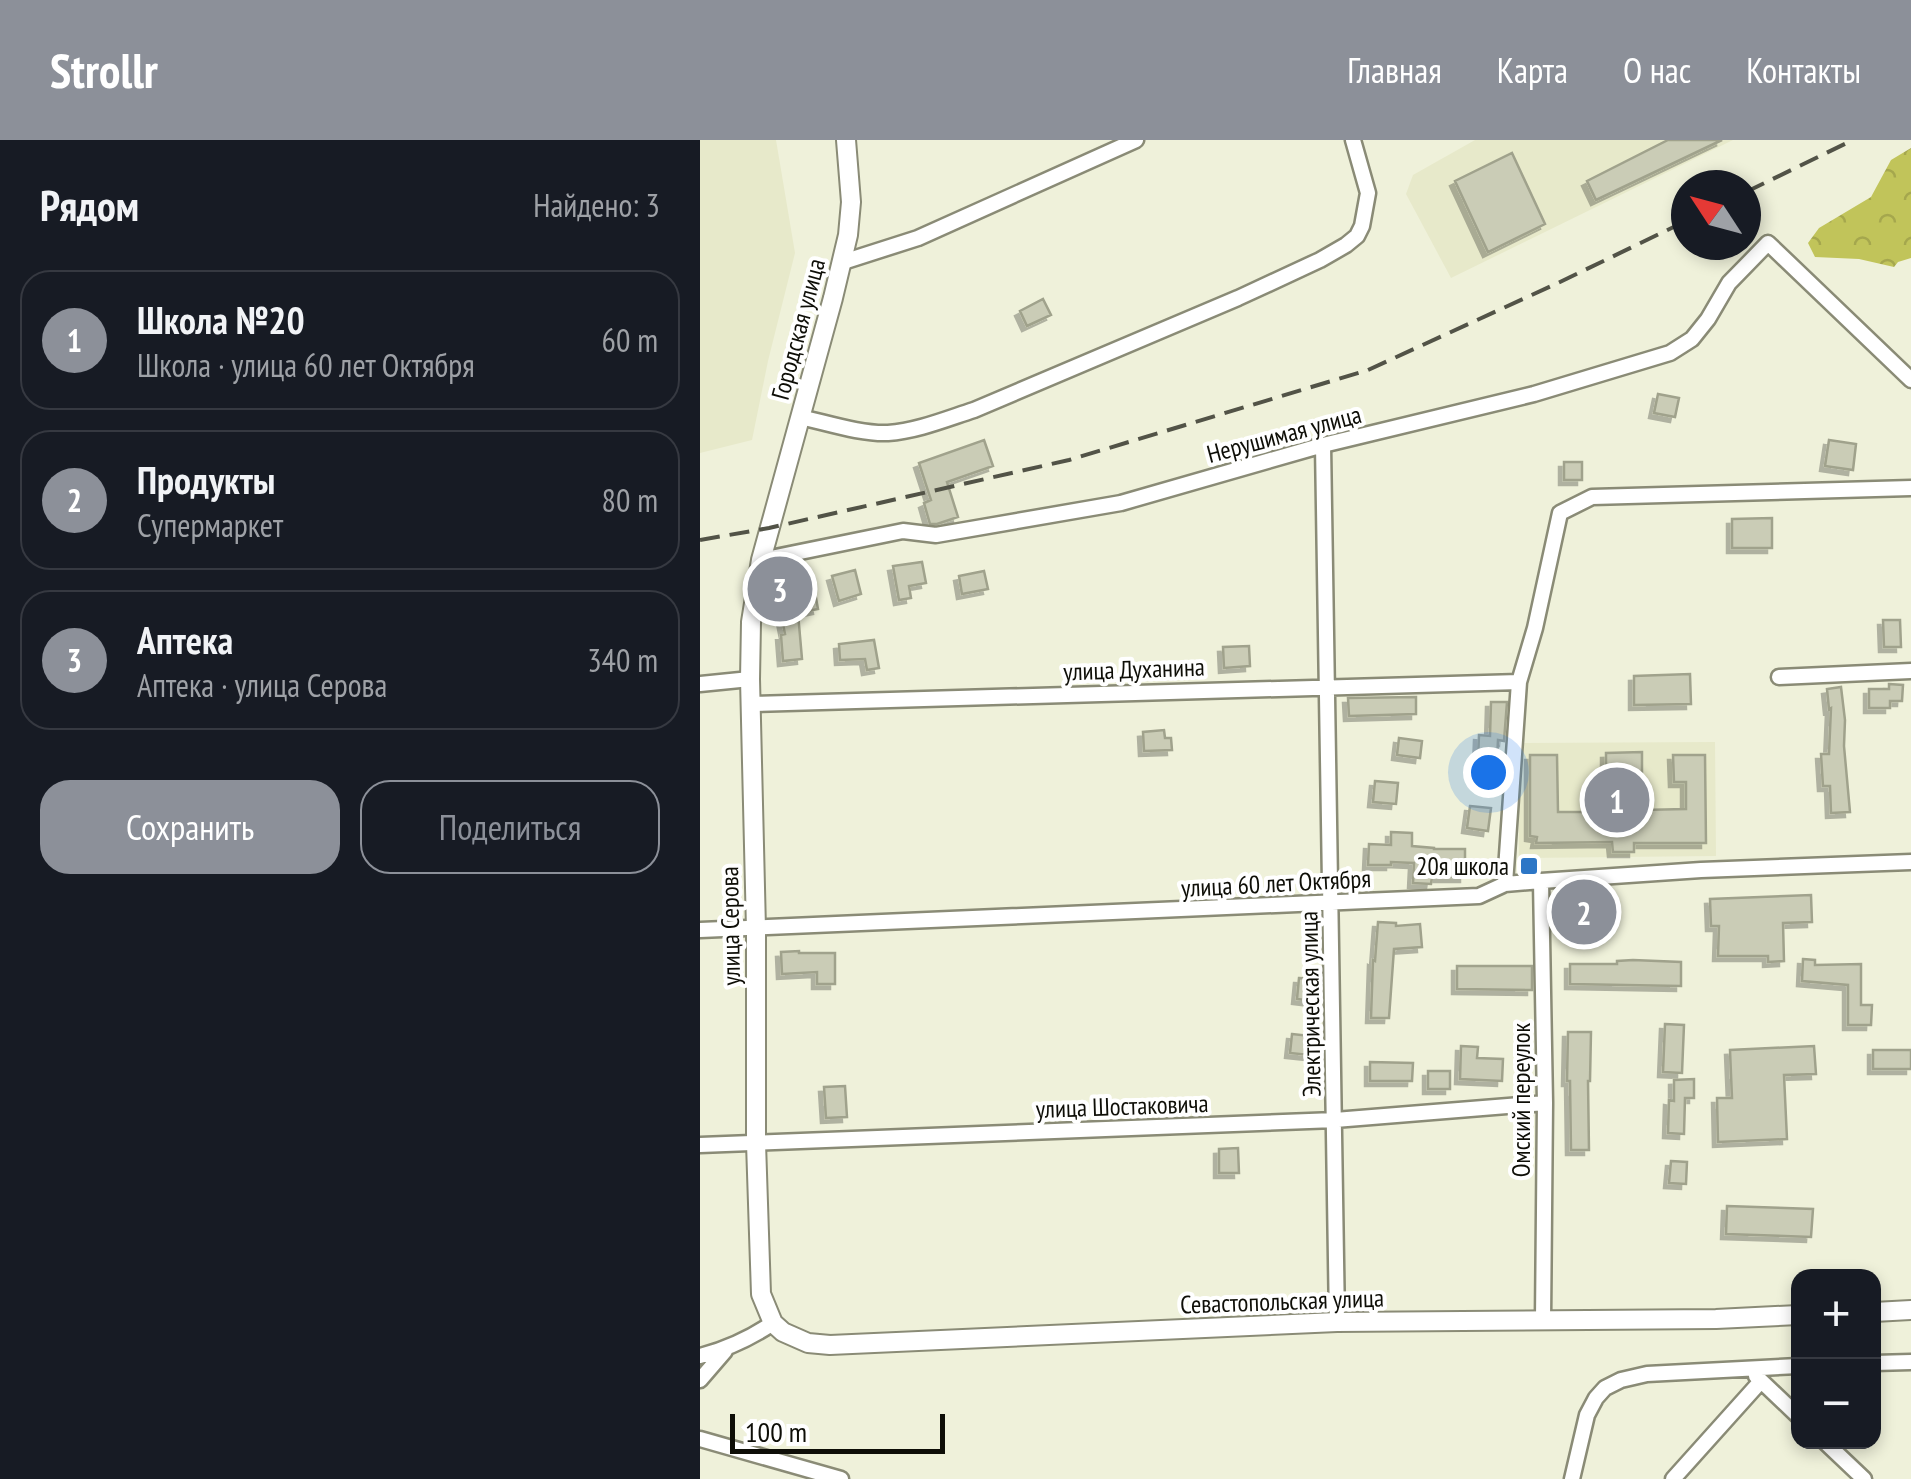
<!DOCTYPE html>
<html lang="ru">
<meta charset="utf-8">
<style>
:root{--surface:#171b24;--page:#20242c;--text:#f1f3f6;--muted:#9ea1a6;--line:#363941;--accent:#8c9099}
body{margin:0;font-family:"PT Sans Narrow",sans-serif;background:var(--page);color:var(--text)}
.controls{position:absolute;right:30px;bottom:30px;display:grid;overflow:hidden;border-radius:20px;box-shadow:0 5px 15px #0003}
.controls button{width:90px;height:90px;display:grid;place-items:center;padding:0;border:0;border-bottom:2px solid var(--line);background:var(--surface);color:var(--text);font:50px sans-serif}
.compass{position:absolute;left:971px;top:30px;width:90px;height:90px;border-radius:50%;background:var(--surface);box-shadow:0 5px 15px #0003;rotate:306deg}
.scale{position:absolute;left:30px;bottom:25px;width:215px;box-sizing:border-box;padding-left:10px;border:5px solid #0e0e07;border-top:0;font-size:28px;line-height:35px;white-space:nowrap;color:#0e0e07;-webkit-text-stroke:8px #fff;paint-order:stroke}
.you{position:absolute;left:788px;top:632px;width:35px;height:35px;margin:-25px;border:8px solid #fff;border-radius:50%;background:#1a73e8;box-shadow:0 0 0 15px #1a73e833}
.badge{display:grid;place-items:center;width:65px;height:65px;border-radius:50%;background:var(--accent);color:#fff;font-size:32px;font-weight:700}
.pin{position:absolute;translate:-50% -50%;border:5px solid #fff;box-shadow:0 2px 10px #0006}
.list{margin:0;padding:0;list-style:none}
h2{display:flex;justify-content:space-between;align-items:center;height:130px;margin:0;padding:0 40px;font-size:42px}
h2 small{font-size:32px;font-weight:400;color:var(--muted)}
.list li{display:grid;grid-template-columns:65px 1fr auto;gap:30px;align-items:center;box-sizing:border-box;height:140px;margin:0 20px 20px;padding:0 20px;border:2px solid var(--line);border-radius:30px}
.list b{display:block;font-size:38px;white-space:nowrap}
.list p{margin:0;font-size:32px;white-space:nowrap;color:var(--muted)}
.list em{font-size:32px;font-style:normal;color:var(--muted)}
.actions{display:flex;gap:20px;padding:30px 40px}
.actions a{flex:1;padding:22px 0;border:2px solid var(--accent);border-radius:30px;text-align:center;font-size:35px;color:var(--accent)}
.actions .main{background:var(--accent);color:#fff}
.map{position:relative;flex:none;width:1211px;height:1339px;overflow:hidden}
header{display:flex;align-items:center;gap:60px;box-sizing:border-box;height:140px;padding:0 50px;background:var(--accent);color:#fff}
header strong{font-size:48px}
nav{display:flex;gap:55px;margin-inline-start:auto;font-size:35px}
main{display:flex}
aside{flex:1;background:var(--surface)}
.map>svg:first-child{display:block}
</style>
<header>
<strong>Strollr</strong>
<nav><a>Главная</a><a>Карта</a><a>О нас</a><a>Контакты</a></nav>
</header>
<main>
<aside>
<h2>Рядом<small>Найдено: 3</small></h2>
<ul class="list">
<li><span class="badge">1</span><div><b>Школа №20</b><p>Школа · улица 60 лет Октября</p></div><em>60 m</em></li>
<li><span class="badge">2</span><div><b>Продукты</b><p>Супермаркет</p></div><em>80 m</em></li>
<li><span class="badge">3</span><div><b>Аптека</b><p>Аптека · улица Серова</p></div><em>340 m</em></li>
</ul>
<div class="actions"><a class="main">Сохранить</a><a>Поделиться</a></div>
</aside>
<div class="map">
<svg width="1211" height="1339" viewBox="0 0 1211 1339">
<defs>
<pattern id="forest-crowns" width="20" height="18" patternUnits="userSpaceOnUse" patternTransform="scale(2.5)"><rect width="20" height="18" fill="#c1c45a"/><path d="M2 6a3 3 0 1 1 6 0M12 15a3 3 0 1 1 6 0" fill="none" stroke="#a5a74d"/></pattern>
<filter id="shadow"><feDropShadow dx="-5" dy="5" stdDeviation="0" flood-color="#0004"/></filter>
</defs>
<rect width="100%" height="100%" fill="#eff1da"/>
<!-- built -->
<path fill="#e7e9ca" d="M0,0h76l19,113 -27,108 -16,79 -52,13z
M775,0h258l-282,138 -45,-84 7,-19z
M1015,602l1,114 -197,2 -1,-115z"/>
<!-- forest -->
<path fill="url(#forest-crowns)" d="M1211,8v110l-13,4 -4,5 -35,-8 -44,-2 -7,-14 11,-15 52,-31 20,-37z"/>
<!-- building -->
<path fill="#caccb6" stroke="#a0a28c" stroke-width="2.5" filter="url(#shadow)" d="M968,0h54l-126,60 -9,-19z
M812,13l33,71 -57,28 -33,-71z
M343,159l8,16 -24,11 -7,-15z
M958,254l21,4 -4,19 -21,-4z
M284,300l9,26 -46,16 11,35 -21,7h-7l-6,-21 7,-3 -12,-37z
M1129,300l27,4 -3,26 -28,-4z
M864,322h18v18h-18z
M1072,378v30h-40v-29z
M222,422l4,21 -17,3 2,12 -12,2 -6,-34z
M155,430l6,24 -22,7 -7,-25z
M284,431l4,18 -26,5 -3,-18z
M112,436l6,33 -20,4 4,46 -19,2 -2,-26 4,-1 -10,-50z
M1183,480h17l1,27h-17z
M174,500l5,28 -12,2 -2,-11 -25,1 -1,-16z
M549,506l1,20 -26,2 -1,-21z
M990,534l1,30 -57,1v-29z
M1189,544l14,1 -1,16h-12v7h-21v-19h20z
M1141,547l4,33 -1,26 6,66 -19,1 -1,-27h-7l-2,-32h8l2,-46 -2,1 -2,-20z
M716,557v17l-67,2 -1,-18z
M791,562h16l-3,39 -6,-1 -1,21 -19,-1 1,-25 11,1z
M464,590l1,8h6l1,12 -28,1 -1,-19z
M699,598l23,3 -2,17 -23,-3z
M942,612v58l44,-1v-27h-12l-1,-27h32l1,88h-72v9h-21l-1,-10 -76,1 1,-6 -7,-1v-81h27l1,57h48v-59z
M675,641l23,2 -2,21 -23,-2z
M770,666l21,2 -3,23 -21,-3z
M691,692l21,1v13l22,2v1h31v28h-33l-1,7 -18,-1 1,-20 -23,-1v3h-23l1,-21 22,1z
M1111,755l1,27 -29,1 1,38 -16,1v-6h-50l1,-30h-8l-1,-27z
M901,762v19l-33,1v-19z
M678,782l18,1v3l24,-2 2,23 -28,2 -5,69h-18l2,-58 2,1z
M99,811v2h36v31h-18v-12l-35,2 -1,-22z
M1103,819l12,1v5l46,-1v41h11l-1,20h-23v-40l-46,-4z
M933,820l48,2v24l-111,-2v-20h47v-3z
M757,826h75v24l-75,-1z
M599,838l18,1 -2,22 -18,-2z
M965,884l19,1 -2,48 -19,-1z
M868,892h23l-1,49h-2l1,69h-18l-1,-69h-3z
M592,894l19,2 -2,19 -19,-2z
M761,906l17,1 -1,11 26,1 -1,22 -42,-2z
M1114,906l2,28 -32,1 3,64 -69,3 -1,-44h15l-2,-48z
M1173,910h38v19h-38z
M670,922l43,1 -1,18h-42z
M728,931h22v18h-22z
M994,939v19h-9l-1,36 -16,-1 1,-33 5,1v-21z
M145,946l2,31 -21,1 -2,-31z
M538,1008l1,25h-20v-24z
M971,1021l16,1 -1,22 -17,-1z
M1027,1066l86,3 -2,28 -85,-3z"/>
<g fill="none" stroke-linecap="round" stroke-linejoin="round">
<!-- minor casing -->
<g stroke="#8a8b76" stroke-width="19">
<path id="minor" d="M143,122l75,-24 218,-98
M100,277c28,6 60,17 88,16 29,-2 58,-14 86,-23l264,-112 82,-38 26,-15 11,-9 5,-10 6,-33 -15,-53
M623,305l14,877
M61,420l142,-29 33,4 185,-32 202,-58 211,-51 136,-41 22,-14 16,-20 21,-36 39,-40 143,137
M1079,537l132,-6
M0,544l50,-5
M51,564l768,-22
M841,741l4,222 -2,217
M805,744l14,-202 16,-54 25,-115 32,-16 319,-9
M0,790l779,-34 26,-12 36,-3 160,-11 210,-8
M0,1005l635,-25 210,-17
M0,1216c28,-7 49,-17 73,-33
M1174,1223l37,-1
M1056,1236l42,40
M0,1240l25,-29
M0,1299l141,40
M1125,1302l39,37
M872,1339l15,-64 9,-17 9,-10 16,-8 26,-6 151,-8
M973,1339l88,-98"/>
</g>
<!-- tertiary casing -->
<g stroke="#8a8b76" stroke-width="22">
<path id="tertiary" d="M146,0l5,62 -3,33 -15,63 -72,262 -10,62 -1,57 6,250v214l5,151 12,29 10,9 25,11 22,2 507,-23 379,-3 82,-4
M1174,1172l37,-2"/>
</g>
<!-- minor -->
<use href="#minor" stroke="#fff" stroke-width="14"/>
<!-- tertiary -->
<use href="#tertiary" stroke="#fff" stroke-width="18"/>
<!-- rail -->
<path stroke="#525347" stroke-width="4" stroke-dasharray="20 10" stroke-linecap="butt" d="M1046,52l107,-52
M0,400l69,-12 300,-68 299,-90 192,-88 126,-61"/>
</g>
<!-- markers -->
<rect fill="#2c76c6" stroke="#fff" stroke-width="4" x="819" y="716" width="20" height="20" rx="5"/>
<g text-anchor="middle" stroke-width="8" stroke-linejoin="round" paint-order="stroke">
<!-- street labels -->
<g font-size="25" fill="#0e0e07" stroke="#fff">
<text transform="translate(98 189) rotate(-75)" y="9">Городская улица</text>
<text transform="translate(584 294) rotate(-15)" y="9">Нерушимая улица</text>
<text transform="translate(434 529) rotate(-2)" y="9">улица Духанина</text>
<text transform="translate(576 743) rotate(-3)" y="9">улица 60 лет Октября</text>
<text transform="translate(30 786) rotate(-91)" y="9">улица Серова</text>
<text transform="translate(610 864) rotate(-91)" y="9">Электрическая улица</text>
<text transform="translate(821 960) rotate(-90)" y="9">Омский переулок</text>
<text transform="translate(422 966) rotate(-2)" y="9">улица Шостаковича</text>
<text transform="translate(582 1161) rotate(-2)" y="9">Севастопольская улица</text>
</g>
<!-- poi labels -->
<g font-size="25" fill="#0e0e07" stroke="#fff" text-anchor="end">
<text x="809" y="735">20я школа</text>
</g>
</g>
</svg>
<div class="controls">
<button>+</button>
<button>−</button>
</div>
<svg class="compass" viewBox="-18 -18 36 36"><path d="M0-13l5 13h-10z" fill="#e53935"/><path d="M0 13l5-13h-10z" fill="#9ea1a6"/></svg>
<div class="scale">100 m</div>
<div class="you"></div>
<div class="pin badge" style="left:917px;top:660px">1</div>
<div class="pin badge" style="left:884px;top:772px">2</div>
<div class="pin badge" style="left:80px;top:449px">3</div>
</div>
</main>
